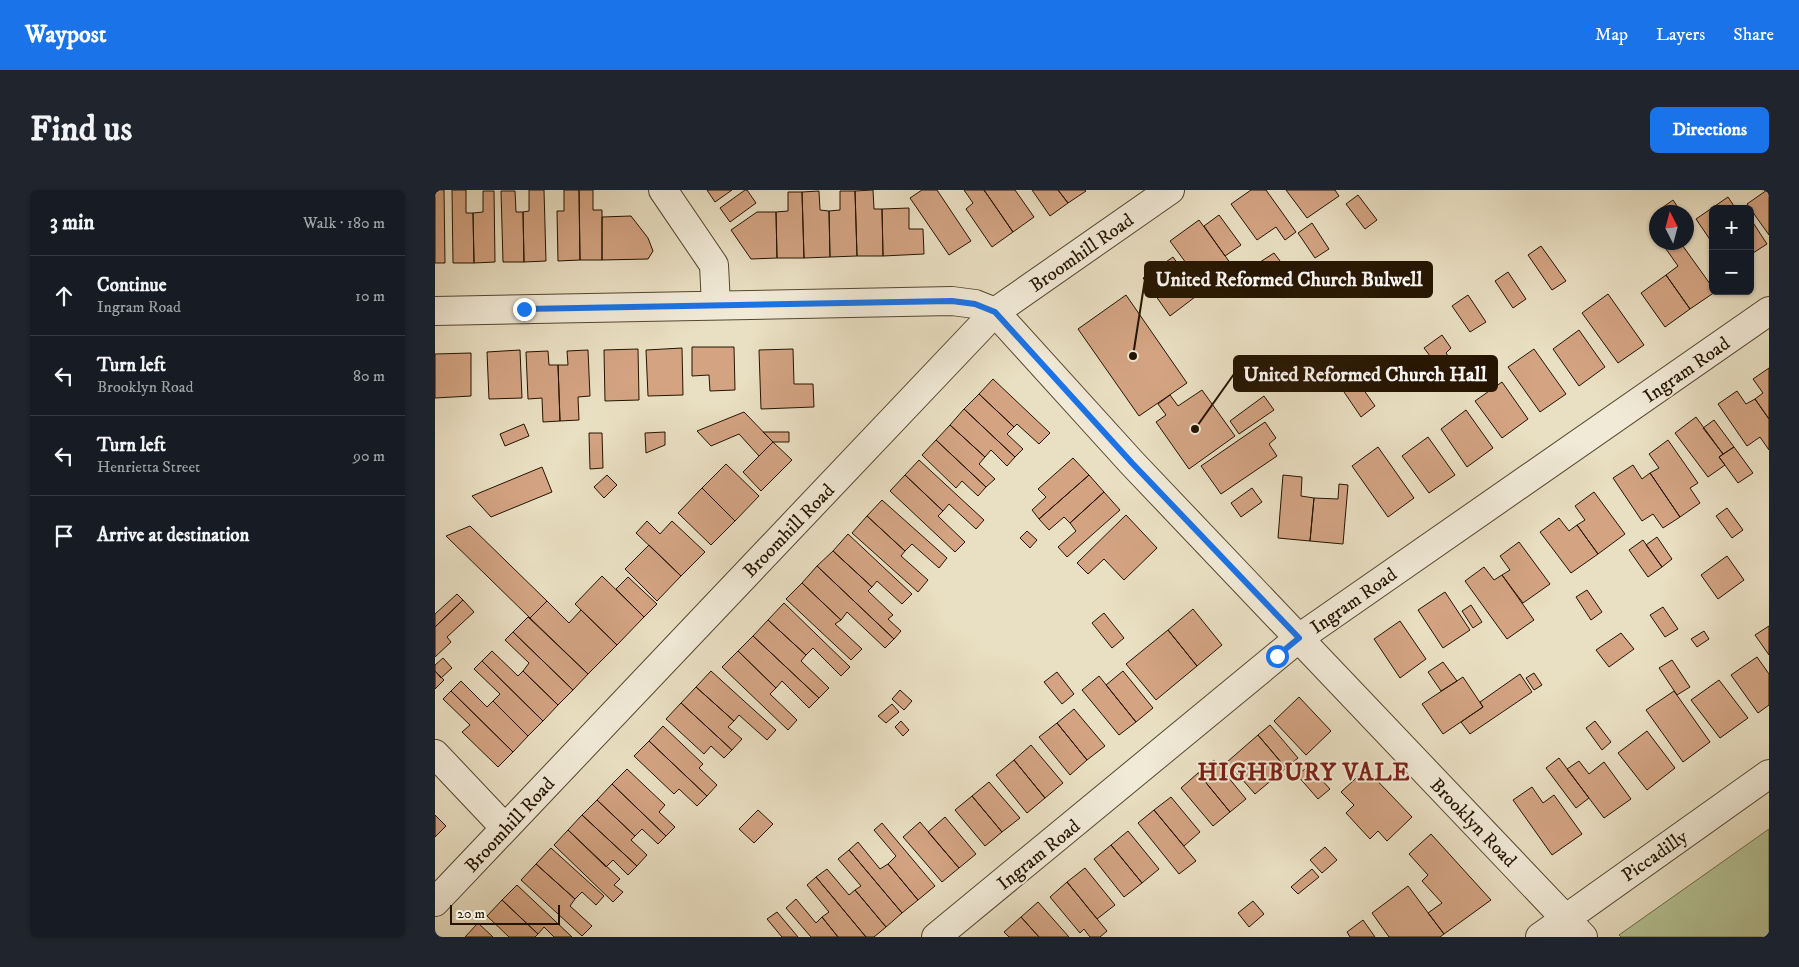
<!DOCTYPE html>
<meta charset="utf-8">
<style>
:root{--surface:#171b24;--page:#20242c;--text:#f1f3f6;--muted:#9ea1a6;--line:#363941;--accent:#1a73e8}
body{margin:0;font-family:"IM FELL DW Pica",serif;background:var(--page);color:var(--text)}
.controls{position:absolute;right:15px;top:15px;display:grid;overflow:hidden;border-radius:8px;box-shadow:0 1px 4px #0004}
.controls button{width:45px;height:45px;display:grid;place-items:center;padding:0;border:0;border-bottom:1px solid var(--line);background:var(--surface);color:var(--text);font:25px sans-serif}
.compass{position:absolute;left:1214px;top:15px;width:45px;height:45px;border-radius:50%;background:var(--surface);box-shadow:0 1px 4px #0004;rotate:354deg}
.scale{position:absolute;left:15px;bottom:12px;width:110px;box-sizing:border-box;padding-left:5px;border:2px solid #241400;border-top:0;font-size:14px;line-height:18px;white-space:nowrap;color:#241400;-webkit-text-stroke:4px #f1ead7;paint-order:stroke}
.stop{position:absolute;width:15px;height:15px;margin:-11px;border:4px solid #1a73e8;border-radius:50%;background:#fff}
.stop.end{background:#1a73e8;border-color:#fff;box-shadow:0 1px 5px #0008}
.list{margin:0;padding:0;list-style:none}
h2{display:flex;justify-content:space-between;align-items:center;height:65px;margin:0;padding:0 20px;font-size:21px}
h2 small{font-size:16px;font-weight:400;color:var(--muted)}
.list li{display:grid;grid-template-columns:32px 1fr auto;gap:15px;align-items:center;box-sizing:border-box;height:80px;padding:0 20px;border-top:1px solid var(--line)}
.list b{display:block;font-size:19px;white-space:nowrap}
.list p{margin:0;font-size:16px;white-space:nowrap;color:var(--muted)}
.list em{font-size:16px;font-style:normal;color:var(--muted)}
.icon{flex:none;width:28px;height:28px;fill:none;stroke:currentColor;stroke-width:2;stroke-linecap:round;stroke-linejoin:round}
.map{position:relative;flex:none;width:1334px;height:747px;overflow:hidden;border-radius:8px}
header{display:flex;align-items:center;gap:30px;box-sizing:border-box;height:70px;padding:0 25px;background:var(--accent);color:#fff}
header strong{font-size:24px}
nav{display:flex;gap:28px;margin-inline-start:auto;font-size:18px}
.intro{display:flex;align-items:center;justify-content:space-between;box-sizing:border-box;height:120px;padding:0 30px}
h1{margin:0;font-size:35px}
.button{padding:12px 22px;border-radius:8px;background:var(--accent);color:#fff;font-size:18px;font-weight:700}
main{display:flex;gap:30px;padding:0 30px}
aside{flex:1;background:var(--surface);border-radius:8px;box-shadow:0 1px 4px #0004}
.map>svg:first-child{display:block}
</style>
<header>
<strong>Waypost</strong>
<nav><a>Map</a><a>Layers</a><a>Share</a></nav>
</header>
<div class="intro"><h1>Find us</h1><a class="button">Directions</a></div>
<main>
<aside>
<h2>3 min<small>Walk · 180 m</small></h2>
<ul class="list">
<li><svg class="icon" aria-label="ahead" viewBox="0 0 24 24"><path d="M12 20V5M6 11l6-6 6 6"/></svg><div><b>Continue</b><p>Ingram Road</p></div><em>10 m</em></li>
<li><svg class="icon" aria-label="left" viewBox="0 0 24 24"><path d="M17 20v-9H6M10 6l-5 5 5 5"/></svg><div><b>Turn left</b><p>Brooklyn Road</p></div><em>80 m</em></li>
<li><svg class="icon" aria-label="left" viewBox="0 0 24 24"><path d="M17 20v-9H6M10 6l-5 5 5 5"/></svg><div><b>Turn left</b><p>Henrietta Street</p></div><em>90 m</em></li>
<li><svg class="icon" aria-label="arrive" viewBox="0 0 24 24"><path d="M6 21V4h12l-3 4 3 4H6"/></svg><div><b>Arrive at destination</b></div></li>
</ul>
</aside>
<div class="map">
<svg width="1334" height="747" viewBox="0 0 1334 747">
<rect width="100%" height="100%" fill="#e9dfc2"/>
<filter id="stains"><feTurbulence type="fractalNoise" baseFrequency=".004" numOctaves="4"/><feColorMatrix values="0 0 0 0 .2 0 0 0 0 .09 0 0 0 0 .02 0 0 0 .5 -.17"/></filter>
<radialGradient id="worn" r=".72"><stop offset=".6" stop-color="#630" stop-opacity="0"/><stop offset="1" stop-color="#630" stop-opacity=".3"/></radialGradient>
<!-- green -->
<path fill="#b4c295" stroke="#6c6b4a" d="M1334,639v108h-148l-2,-2z"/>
<!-- building -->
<path fill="#d3a382" stroke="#241400" d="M0,0h9l1,73h-10z
M17,0h14v23h7l1,50h-21z
M94,0h15l2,71 -22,1 -1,-50 6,-1z
M129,0h15l1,70 -22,1 -1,-50h7z
M144,0h14v20h9v50h-22z
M272,0h25l-17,12z
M310,0h2l9,13 -26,19 -10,-14z
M438,0l1,19h8l1,47h-26l-2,-65z
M487,0h15l34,51 -22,14 -39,-57z
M529,0h20l29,42 -21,15 -26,-38 7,-6z
M549,0h31l19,27 -21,15z
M597,0h26l10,13 -18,13z
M623,0h27l1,1 -18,12z
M816,0h15l30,42 -11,8 -9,-13 -19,13 -26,-36z
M851,0h49l4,6 -32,22z
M1332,0h2v45l-22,-31z
M48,1h11l1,71 -21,1 -1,-50 10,-1z
M66,1h14l1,21h7l1,50h-21z
M384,1l1,19 9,1 1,46 -26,1 -2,-66z
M405,1h15l2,65 -27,1 -1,-46 11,-1z
M353,2h14l2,66h-27l-1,-46 12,-1z
M923,5l19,25 -12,9 -19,-25z
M1293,7l8,12h-23v35l-17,-25z
M1238,10l8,12h-21l-1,-2z
M474,18v21h14l1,25 -41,2 -1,-47z
M322,22h19l1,46 -26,1 -20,-29z
M784,25l22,30 -16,11 -21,-30z
M196,26l17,22 5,13 -5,8 -46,1v-43z
M1315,28l17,26 -17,11z
M764,30l32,44 -29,21 -32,-44z
M877,33l17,26 -14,9 -17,-25z
M1240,52h5l33,46v3l2,1 -25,17 -24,-34 12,-9 -12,-17z
M1106,56l25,35 -14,9 -24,-35z
M839,63l25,33 -16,12 -26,-34z
M738,67l26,37 -29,22 -27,-38z
M1073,82l18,27 -13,9 -18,-27z
M1231,85l24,34 -25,18 -24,-34z
M1173,104l36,51 -26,18 -36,-50z
M691,105l61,88 -48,33 -61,-87z
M1033,105l18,27 -16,10 -18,-26z
M1144,140l26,37 -26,19 -26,-37z
M1007,145l9,13 -5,5 16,23 -11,8 -27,-36z
M257,157h42l1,43 -25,1 -1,-16 -17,1z
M247,158l1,47 -35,1 -2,-46z
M203,159l1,51 -34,1 -1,-51z
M358,159l1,35h19l1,23 -53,2 -2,-59z
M1099,159l32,45 -26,18 -32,-45z
M85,160l2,48 -33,1 -2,-47z
M153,160l2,46 -12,1 1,23 -19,1 -2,-56h10l-1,-14z
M113,161l1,14h9l2,56 -17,1 -1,-24 -14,1 -2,-47z
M36,163v43l-36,2v-44z
M1334,178v51l-14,-20 8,-6 -10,-14z
M558,189l57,54 -11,11 -22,-20 -3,3 -35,-33z
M921,189l19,27 -14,11 -19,-28z
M1067,192l26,37 -26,19 -27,-37z
M767,200l33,46 -46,33 -33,-47 10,-7 -8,-11 12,-9 8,11z
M1302,201l9,13 9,-5 14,20v31l-9,-13 -13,9 -29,-42z
M544,204l35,33 -7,7 16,15 -8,8 -51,-48z
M829,206l10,14 -35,24 -9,-13z
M529,219l51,48 -8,9 -16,-16 -6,7 -35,-32z
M1031,220l27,38 -26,19 -26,-38z
M309,222l29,30 -14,14 -20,-22 -28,12 -14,-15z
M1261,227l27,37 -4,3 6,8 -17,12 -33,-44z
M1279,230l20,27 -11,7 -20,-26z
M830,232l11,16 -7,6 8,12 -56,38 -20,-28z
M89,234l5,12 -24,10 -5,-12z
M515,235l35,32 -6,7 16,15 -9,8 -50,-47z
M230,242v13l-19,8 -1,-20z
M328,242h26v10h-16z
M154,243h13l1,35 -13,1z
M993,247l27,38 -26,18 -27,-37z
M501,250l50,47 -8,9 -16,-15 -6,7 -34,-33z
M1233,250l30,43 -8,5 10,15 -20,14 -30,-44 9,-5 -10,-14z
M338,252l19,18 -31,31 -18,-19z
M943,257l36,51 -26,19 -36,-51z
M1299,257l19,26 -15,10 -19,-26z
M638,268l16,17 -50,44 -7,-9 14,-13 -8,-8z
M484,270l65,60 -8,9 -27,-25 -6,7 -38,-36z
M291,274l33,32 -24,25 -33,-33z
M1198,275l9,14 8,-6 30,44 -17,11 -10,-14 -11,7 -29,-43z
M107,277l10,25 -61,25 -19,-21z
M172,285l10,10 -13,13 -10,-11z
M470,285l38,36 -5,5 27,26 -10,10 -65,-61z
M654,285l15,17 -34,31 -6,-6 -15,13 -10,-11z
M848,285l19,2 -1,19 13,2 -4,43 -32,-3z
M904,294l9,1 -5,59 -33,-3 4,-43 24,1z
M267,298l33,33 -24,24 -33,-32z
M817,298l10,14 -21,15 -10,-14z
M669,302l16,18 -53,47 -9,-10 18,-16 -6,-8z
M1159,302l31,42 -27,20 -21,-29 8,-5 -10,-14z
M447,310l65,58 -8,10 -27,-24 -7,7 -38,-35z
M1292,318l16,22 -11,8 -16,-22z
M691,325l31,33 -33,32 -20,-21 -16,15 -11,-11z
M432,326l38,35 -4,5 27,24 -10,12 -66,-59z
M1124,328l10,13 8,-6 21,29 -27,19 -31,-41z
M212,331l13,13 12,-13 33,31 -24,24 -45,-43z
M35,336l77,75 -17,17 -84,-82z
M592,341l10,9 -7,8 -10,-10z
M413,344l64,60 -10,10 -25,-23 -5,6 -39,-36z
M1222,347l15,22 -10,8 -16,-22z
M1208,350l19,27 -14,10 -19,-27z
M1084,352l31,42 -27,19 -21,-28 8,-5 -10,-14z
M214,355l32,31 -24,25 -32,-32z
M398,361l39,36 -4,4 25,24 -5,4 13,12 -7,8 -77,-73z
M1292,366l17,24 -26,19 -17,-24z
M382,376l77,73 -9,9 -38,-36 -6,8 -39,-37z
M1049,377l10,13 8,-5 32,45 -27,19 -42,-58z
M167,386l42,41 -27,28 -42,-41z
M193,387l29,27 -13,13 -28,-28z
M367,393l39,37 -6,4 27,25 -11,11 -65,-61z
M1152,400l15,22 -11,8 -15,-23z
M1010,402l25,38 -27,18 -25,-38z
M22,404l6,6 -28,27v-13z
M28,410l11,12 -27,25 4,5 -16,15v-30z
M112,411l22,22 12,-13 36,35 -29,29 -58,-56z
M349,413l66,64 -9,9 -28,-28 -7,7 -38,-35z
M1036,415l11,17 -9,6 -11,-17z
M1228,417l15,22 -13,8 -15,-22z
M758,419l29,36 -25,21 -29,-36z
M669,423l20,25 -12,10 -20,-25z
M93,427l60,57 -15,16 -60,-58z
M333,430l38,35 -5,6 28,27 -10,10 -66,-62z
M965,431l26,38 -26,19 -26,-39z
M1334,436v29l-14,-20z
M733,440l29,36 -41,34 -30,-36z
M1269,441l5,8 -12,8 -6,-8z
M78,442l60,58 -15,15 -35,-34 6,-8 -24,-23z
M1186,443l13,16 -25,18 -13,-17z
M318,446l66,62 -10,10 -27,-27 -6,7 -38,-37z
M57,461l26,25 5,-5 35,34 -15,16 -61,-60z
M303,461l38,37 -6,6 27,26 -9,10 -66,-63z
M1322,467l12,17v31l-11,8 -27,-38z
M8,468l9,10 -11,10 -6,-7v-6z
M1237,470l18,27 -13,8 -18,-27z
M47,471l61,60 -15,15 -35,-35 7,-7 -26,-25z
M1008,472l14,19 -16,10 -13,-19z
M0,481l9,9 -9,9z
M276,481l65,59 -9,10 -28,-25 -5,6 -38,-34z
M688,481l30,37 -17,14 -30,-37z
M622,482l17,22 -12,10 -18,-22z
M1099,483l8,12 -8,5 -8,-12z
M1085,484l12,18 -62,42 -9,-12 22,-15 -3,-5z
M664,486l37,46 -17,13 -37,-45z
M1028,487l20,30 -40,27 -21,-30z
M1284,490l29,38 -28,20 -29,-38z
M26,491l26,26 6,-6 35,35 -15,16 -62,-61z
M261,497l38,34 -6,6 14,12 -10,11 -51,-47z
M465,500l12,11 -8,9 -12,-11z
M16,501l62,61 -15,15 -36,-35 8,-7 -27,-26z
M1239,501l36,51 -27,20 -37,-52z
M864,507l32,34 -25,24 -32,-34z
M246,513l51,47 -8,8 -13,-12 -7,8 -38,-35z
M457,514l7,8 -13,11 -8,-7z
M639,519l31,37 -18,14 -30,-37z
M466,531l8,9 -6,6 -8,-9z
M1160,531l16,21 -9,8 -16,-22z
M622,533l30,37 -17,15 -31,-38z
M835,535l28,33 -12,10 -28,-33z
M228,536l40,38 -4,4 18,17 -10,11 -58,-55z
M1212,541l28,37 -28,22 -29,-37z
M823,545l28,33 -31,26 -28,-32z
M214,551l58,55 -10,10 -18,-17 -5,5 -40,-38z
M596,555l32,38 -18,15 -31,-38z
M1124,568l30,40 -13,10 -30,-40z
M579,570l31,38 -18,15 -31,-38z
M779,570l32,39 -16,13 -32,-39z
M1144,571l10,13 15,-12 27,37 -27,19 -37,-49z
M874,576l21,23 -12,10 -21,-24z
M192,579l38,36 -6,7 16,15 -9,9 -54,-52z
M931,579l46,48 -25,24 -9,-10 -8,8 -24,-26 8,-8 -13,-13z
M763,583l32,39 -17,14 -32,-38z
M554,592l31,36 -18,14 -30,-36z
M177,594l54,52 -8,8 -16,-15 -7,7 -38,-36z
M1097,597l11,16 11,-8 28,39 -30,21 -39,-55z
M537,606l30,36 -17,14 -30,-36z
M736,607l29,35 -16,14 -30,-36z
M162,610l38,36 -4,4 16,15 -10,11 -55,-51z
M323,620l15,14 -19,19 -15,-14z
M719,620l42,51 -17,13 -41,-51z
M0,625l11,11 -11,11z
M147,625l55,51 -9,9 -15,-15 -7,7 -38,-37z
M510,627l31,37 -17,14 -31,-36z
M485,632l39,46 -17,14 -39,-45z
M447,633l53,63 -17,14 -30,-36 8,-8 -22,-26z
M133,640l52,49 -6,6 9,7 -10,10 -59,-57z
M693,641l31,38 -17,14 -31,-38z
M996,644l60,66 -47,34 -16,-21 14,-10 -20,-22 6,-6 -19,-21z
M423,652l22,27 8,-5 30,36 -16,13 -53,-63z
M676,655l31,38 -18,14 -30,-38z
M890,657l12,13 -15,13 -12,-13z
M116,658l53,48 -8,9 -14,-13 -7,7 -39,-35z
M414,660l53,63 -16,14 -31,-37 6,-4 -23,-27z
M101,674l39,35 -5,7 22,20 -10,10 -61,-56z
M650,678l30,37 -18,14 -30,-37z
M392,679l22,26 6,-5 31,37 -12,10h-8l-50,-60z
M877,679l7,8 -21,17 -7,-7z
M381,687l50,60h-28l-16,-20 7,-5 -22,-27z
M632,692l40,49 -7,6h-10l-6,-8 -4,4 -30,-36z
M82,695l55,52h-18l-10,-10 -6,7 -36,-34z
M973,696l36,48 -4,3h-51l-17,-24z
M361,709l20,24 6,-6 16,20h-27l-25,-29z
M67,710l36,34 -3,3h-26l-22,-21z
M818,711l11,13 -15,13 -11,-14z
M603,712l31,35h-30l-18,-20z
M342,722l21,25h-16l-15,-18z
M586,727l18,20h-30l-5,-5z
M928,730l12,17h-25l-3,-5z
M43,733l15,14h-28z"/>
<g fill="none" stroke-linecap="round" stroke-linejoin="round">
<!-- minor casing -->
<g stroke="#554730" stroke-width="30">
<path id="minor" d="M228,0l51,75 2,40
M0,121l517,-10 23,3 20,8 137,151 451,474
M0,564l70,74
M0,712l560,-590 175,-122
M501,747l363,-299 470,-327
M1105,747l229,-163"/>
</g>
<!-- minor -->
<use href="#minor" stroke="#f1ead7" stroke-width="28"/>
</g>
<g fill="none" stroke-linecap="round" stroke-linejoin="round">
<!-- route -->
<path stroke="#1a73e8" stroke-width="6" d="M89,119l428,-8 23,3 20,8 137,151 167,175 -22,18"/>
</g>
<g text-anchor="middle" stroke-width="4" stroke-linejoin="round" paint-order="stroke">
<!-- street labels -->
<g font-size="19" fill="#241400" stroke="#f1ead7">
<text transform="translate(646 62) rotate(-35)" y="7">Broomhill Road</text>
<text transform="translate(1251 179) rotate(-35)" y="7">Ingram Road</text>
<text transform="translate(353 340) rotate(-46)" y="7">Broomhill Road</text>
<text transform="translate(918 410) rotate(-35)" y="7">Ingram Road</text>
<text transform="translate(1039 632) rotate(46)" y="7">Brooklyn Road</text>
<text transform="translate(74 634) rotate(-47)" y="7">Broomhill Road</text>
<text transform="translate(603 664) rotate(-39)" y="7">Ingram Road</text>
<text transform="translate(1219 665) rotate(-35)" y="7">Piccadilly</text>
</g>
<!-- district labels -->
<g font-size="24" font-weight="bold" letter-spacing="1" fill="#7a1f14" stroke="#f1ead7">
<text x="869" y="590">HIGHBURY VALE</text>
</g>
</g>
<!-- callouts -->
<path fill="none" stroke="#241400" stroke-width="2" d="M698 166L710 89M760 239L799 184"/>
<g fill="#241400" stroke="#f1ead7" stroke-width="2">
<circle cx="698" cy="166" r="5"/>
<circle cx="760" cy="239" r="5"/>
</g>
<g fill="#241400" stroke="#241400" stroke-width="2">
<rect x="710" y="72" width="287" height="35" rx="5"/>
<rect x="799" y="166" width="263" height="35" rx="5"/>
</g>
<g font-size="20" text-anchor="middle" font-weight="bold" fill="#fff">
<text x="854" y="96">United Reformed Church Bulwell</text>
<text x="930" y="191">United Reformed Church Hall</text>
</g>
<rect width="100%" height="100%" filter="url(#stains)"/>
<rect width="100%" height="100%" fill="url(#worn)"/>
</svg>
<div class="controls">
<button>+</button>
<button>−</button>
</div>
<svg class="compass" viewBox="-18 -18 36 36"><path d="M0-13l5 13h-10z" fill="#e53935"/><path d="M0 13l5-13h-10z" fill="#9ea1a6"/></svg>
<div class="scale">20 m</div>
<div class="stop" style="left:842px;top:466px"></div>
<div class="stop end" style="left:89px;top:119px"></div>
</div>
</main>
